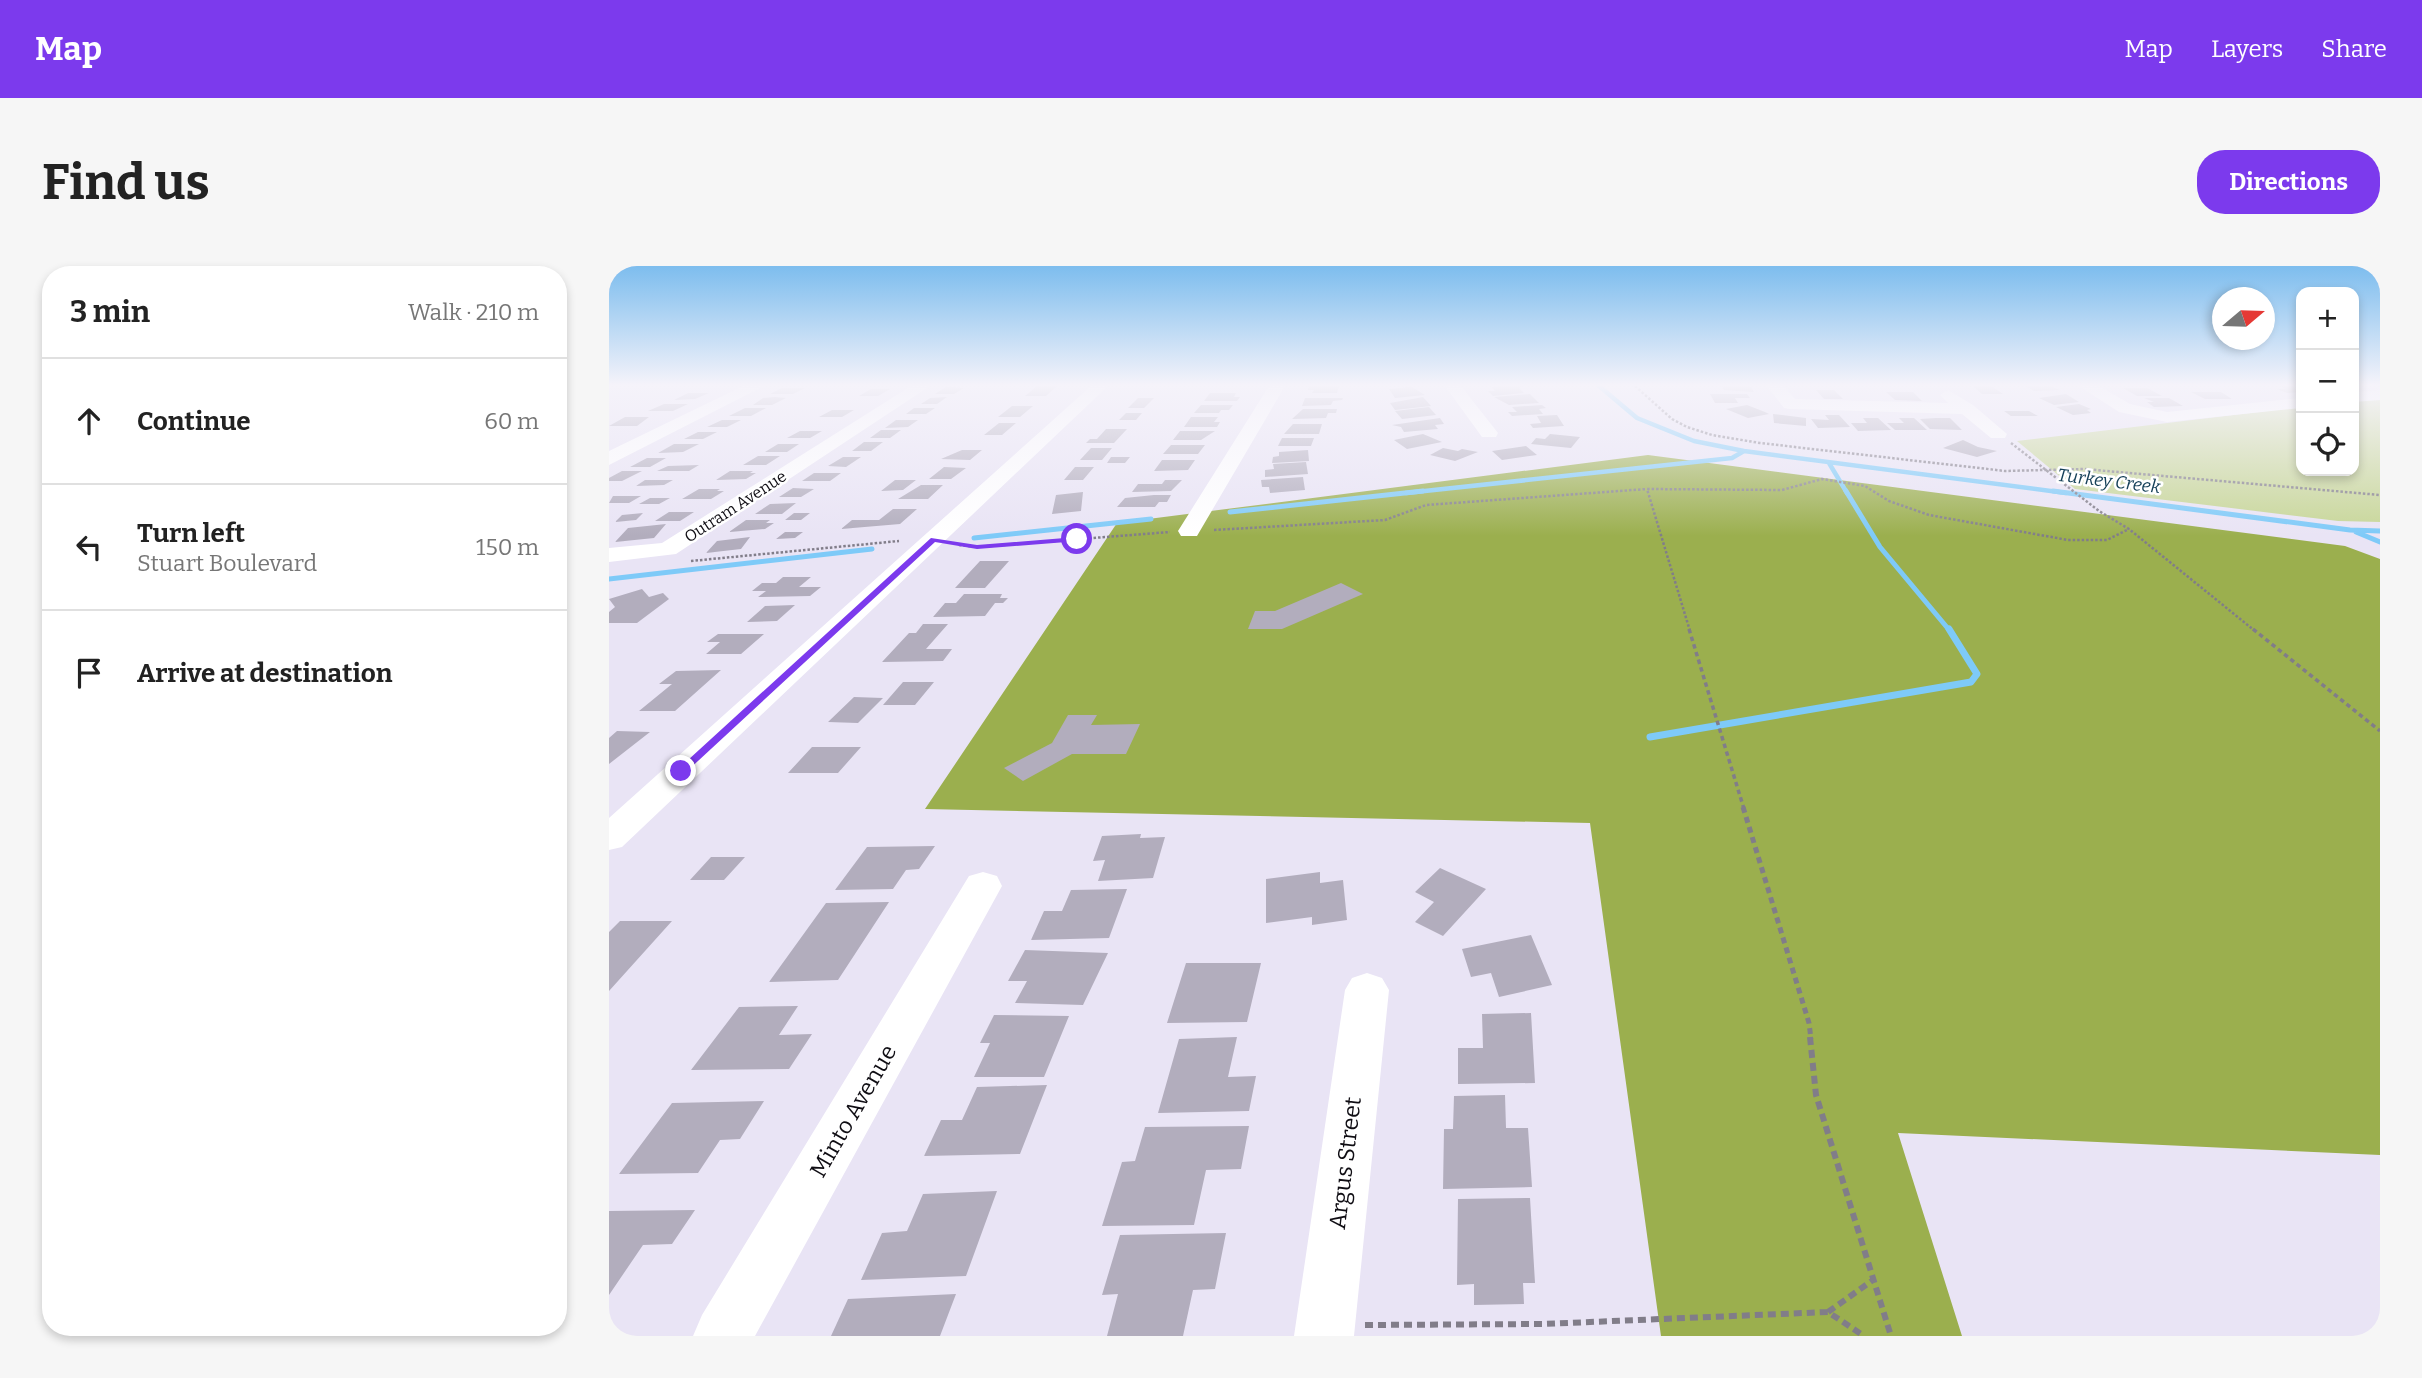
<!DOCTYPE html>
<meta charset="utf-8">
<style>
:root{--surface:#fff;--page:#f6f6f6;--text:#222;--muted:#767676;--line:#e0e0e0;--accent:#7c3aed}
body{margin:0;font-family:Bitter,serif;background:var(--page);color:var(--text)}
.controls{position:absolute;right:21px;top:21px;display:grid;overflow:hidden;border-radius:14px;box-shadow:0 4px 10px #0003}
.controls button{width:63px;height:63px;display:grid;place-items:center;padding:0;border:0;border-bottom:2px solid var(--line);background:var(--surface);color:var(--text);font:35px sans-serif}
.compass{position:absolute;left:1603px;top:21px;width:63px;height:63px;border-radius:50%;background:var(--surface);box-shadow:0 4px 10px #0003;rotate:71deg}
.stop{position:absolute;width:21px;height:21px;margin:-16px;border:5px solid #7c3aed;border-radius:50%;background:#fff}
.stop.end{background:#7c3aed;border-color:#fff;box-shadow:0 2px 7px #0008}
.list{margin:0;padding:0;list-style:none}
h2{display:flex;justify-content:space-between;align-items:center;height:91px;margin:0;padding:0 28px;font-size:30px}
h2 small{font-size:23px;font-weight:400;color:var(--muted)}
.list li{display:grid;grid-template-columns:46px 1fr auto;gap:21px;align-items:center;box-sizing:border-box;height:126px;padding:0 28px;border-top:2px solid var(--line)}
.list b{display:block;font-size:26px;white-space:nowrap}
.list p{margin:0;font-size:23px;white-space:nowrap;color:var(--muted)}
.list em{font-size:23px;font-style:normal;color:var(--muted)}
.icon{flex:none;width:38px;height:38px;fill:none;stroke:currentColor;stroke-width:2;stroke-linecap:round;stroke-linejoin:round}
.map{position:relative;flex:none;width:1771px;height:1070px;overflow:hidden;border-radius:28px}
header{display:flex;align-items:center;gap:42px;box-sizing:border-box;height:98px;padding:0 35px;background:var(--accent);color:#fff}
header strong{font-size:33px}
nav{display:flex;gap:38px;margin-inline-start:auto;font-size:24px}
.intro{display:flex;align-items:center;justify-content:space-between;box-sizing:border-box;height:168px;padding:0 42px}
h1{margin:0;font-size:49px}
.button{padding:18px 32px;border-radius:28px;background:var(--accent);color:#fff;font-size:24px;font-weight:700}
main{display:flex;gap:42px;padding:0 42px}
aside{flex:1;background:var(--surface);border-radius:28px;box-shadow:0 4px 10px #0003}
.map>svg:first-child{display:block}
</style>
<header>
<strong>Map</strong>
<nav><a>Map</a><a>Layers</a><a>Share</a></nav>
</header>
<div class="intro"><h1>Find us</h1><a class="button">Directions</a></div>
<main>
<aside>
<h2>3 min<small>Walk · 210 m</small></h2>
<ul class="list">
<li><svg class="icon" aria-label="ahead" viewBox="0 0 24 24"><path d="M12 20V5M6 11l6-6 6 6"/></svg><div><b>Continue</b></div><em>60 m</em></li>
<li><svg class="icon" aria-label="left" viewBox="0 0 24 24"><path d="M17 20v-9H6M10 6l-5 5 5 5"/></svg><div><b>Turn left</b><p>Stuart Boulevard</p></div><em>150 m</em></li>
<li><svg class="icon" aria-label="arrive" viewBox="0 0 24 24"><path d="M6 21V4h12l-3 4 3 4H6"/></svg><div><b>Arrive at destination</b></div></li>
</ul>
</aside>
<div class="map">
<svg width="1771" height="1070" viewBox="0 0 1771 1070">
<rect width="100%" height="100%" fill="#e9e4f5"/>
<!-- green -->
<path fill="#c7d697" d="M1771,132v124l-42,-1 -263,-32 -58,-48 284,-34v64h53v-70z"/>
<!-- forest -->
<path fill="#9baf4e" d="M1039,189l697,91 35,13v596l-482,-22 64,203h-301l-71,-513 -665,-14 192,-286z"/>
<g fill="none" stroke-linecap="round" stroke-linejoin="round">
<!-- stream-far2 -->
<path stroke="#7ecaf8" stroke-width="4.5" d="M990,120l38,32 57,23 50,10 322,42
M1220,197l18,30
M797,227l326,-35 12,-7"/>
<!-- stream-far1 -->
<path stroke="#7ecaf8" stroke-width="5" d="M1237,225l34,56 70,84
M1444,225l297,39 30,1
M621,246l193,-21
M1747,266l24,10
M365,272l177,-19
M0,313l263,-30"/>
<!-- stream -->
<path stroke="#7ecaf8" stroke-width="7" d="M1041,471l321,-55 6,-8 -28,-45"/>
</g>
<!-- building -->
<path fill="#b2adbd" d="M428,120h20l-11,10h-21z
M700,120h30l-2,7h-25l2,-3h-6z
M914,120l-4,2 5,5 -31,3 -5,-5h7l-3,-4z
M1113,120l29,1 3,5 -30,-2z
M1364,120h18l12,8h-21z
M1417,120h25l8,4 -25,1z
M1671,120h21v6l-14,1 -10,-4h9z
M337,121l18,1 -10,6h-19z
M803,121l13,8 -30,3 -6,-9z
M173,122h23l-12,6h-23z
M1514,122h24l15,8h-25z
M262,123h19l-12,7h-19z
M1207,124h18l9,9h-19z
M1277,126h27l9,9 -27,-1z
M1582,126h30l11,7h-27z
M79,127h21l-14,6 -21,1z
M601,127h26l-2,4h6l-3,4h-33z
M921,128l9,9 -30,2 -15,-8z
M1101,128h37l3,4h-15l3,5h-23z
M1457,128l13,8 -25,3 -15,-7z
M338,131l-10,7h-16l9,-6z
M814,131l8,9 -36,4 -5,-7z
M154,132l12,-1 11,1 -14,7h-19z
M529,132h16l-10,10h-16z
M696,132h38l-1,2 -9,1 -2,4 -29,1z
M1535,132h25l14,8 -29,1 -7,-5h7z
M55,138h24l-15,7h-25z
M1470,138l12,5 -4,1 4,3 -18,2 -17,-8z
M592,139h32l-4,5h-8l-2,3h-25z
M933,139l4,3 -7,1 4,5 -31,2 -4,-4h9l-5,-5z
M1138,139l18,7 4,2 -21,4 -22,-9z
M403,140h21l-13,11h-22z
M820,141l7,8 -34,4 -7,-8z
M136,142h21l-15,8h-22z
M305,142h21l-9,6h-20z
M694,143h34l-1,4h-8l-2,5 -34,1z
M223,144h22l-12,7h-23z
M1395,145h25l9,5h-27z
M517,147h16l-6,7h-17z
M1164,148l33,4v8l-32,-3z
M948,149l7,11 -31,2 -3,-4 11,-1 -4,-7z
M1216,149h14l11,12 -32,1 -7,-9 18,1z
M16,151h24l-12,9h-28z
M582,151h27l-4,5h6l-3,5h-33z
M831,152l4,6 -9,1 3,4 -34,3 -3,-5 -9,-2z
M1254,152h15l13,12 -33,1 -7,-8h16z
M1290,152h15l13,12h-32l-8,-7h17z
M1327,152h14l12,12 -32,-1 -10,-10z
M113,154h19l-14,7h-20z
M287,154h22l-10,7 -23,1z
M390,157h17l-14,12h-18z
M684,158h29l-3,10h-35z
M497,163h21l-13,14h-28l4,-4h7z
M272,164h20l-11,8h-20z
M191,165h22l-12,7h-23z
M571,165h35l-14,9h-28z
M89,166h19l-14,7h-19z
M814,168l19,8 -35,7 -13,-9z
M941,168l30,3 -9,11 -40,-4 5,-6 9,1z
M673,172h32l-3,8h-33z
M1354,174l15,7 19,4 -20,6 -34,-9z
M255,176h19l-12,9h-19z
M65,178h25l-16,8 -25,1z
M169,178h21l-12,8h-22z
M562,179h34l-7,9h-35z
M917,180l11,9 -35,5 -10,-9z
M482,182h21l-10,12h-22z
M834,182l15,3 4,-2 16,3 -23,9 -25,-6z
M353,184h20l-12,10 -29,-1z
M699,184l1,11 -37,2 1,-6 6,-1v-4z
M149,190h22l-14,9h-23z
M234,191h18l-15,10 -18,-1z
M502,191h19l-5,6h-18z
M38,192h19l-16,9h-20z
M553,194h33l-7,10 -34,1z
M697,196l2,12 -43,3v-7l9,-1 -1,-5z
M90,199l-10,6h-32l11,-5z
M335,201l22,1 -15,11h-22z
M466,201h19l-11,13h-19z
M13,205h20l-20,10h-13v-3z
M121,205h23l-3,2h6l-10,6 -30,1z
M205,207h27l-11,8h-28z
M694,211l2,13 -35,3 -1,-6h-7l-1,-7z
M36,214h28l-9,5 -28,1z
M286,214h21l-13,10 -22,1z
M556,214h17l-11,11 -39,1 6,-8h24z
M312,219h22l-15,14h-30z
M184,222l21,1 -13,8h-22z
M90,223h21l-3,2h7l-13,8h-29z
M474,226l-2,19 -29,3 4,-19z
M545,229h17l-4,7h-8l-4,5h-38l8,-9z
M4,230h28l-12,7h-20z
M41,232h20l-11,6h-20z
M187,237l-14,11h-27l15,-10z
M284,243h24l-17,15 -59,5 11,-9h27z
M60,246h25l-14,9h-25z
M34,247l-7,7 -21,2 7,-7z
M185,247h16l-9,7h-16z
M137,254h24l-4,3h8l-9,6 -36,3z
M57,258l-12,14 -39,4 13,-14z
M176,266h18l-8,6 -19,1z
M141,271l-9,12 -35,4 11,-12z
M371,295h29l-24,27h-30z
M174,311h28l-12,10h22l-11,9 -52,1 8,-6h-14l10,-8h14z
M732,317l22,11 -81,35h-34l7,-18h20z
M33,323l7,8 14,-4 6,6 -32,24h-28v-11l6,-5 -6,-8z
M355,328h38l-2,4h8l-5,5h-8l-10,13 -52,1 12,-14h11z
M186,339l-18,16 -30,1 18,-16z
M314,358h25l-22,25h26l-9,12 -61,1 27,-29h7z
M109,368h46l-23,20h-35l14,-12h-13z
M112,404l-46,41h-36l33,-27h-13l17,-13z
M294,416h31l-19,23h-32z
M245,431l29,1 -25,25 -30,-1z
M459,449h29l-6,10 49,-1 -14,30h-54l-49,27 -19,-13 48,-25z
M8,465l33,1 -41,32v-26z
M203,481h49l-23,26h-50z
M532,568l-1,4 25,-1 -12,41 -55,3 7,-21 -12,1 9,-25z
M326,580l-16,23 -13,1 -13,19 -58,1 32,-43z
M102,591h34l-21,23h-34z
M831,602l46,21 -43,47 -28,-14 19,-20 -19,-10z
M711,606v11l23,-3 4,40 -35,5v-8l-46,6v-44z
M518,623l-18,49 -78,2 13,-29h18l9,-21z
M280,636l-51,78 -69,2 57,-79z
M11,655h52l-63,70v-59z
M922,669l21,50 -53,12 -8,-24 -20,4 -9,-28z
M416,684l83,3 -25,52 -68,-2 12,-22h-19z
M577,697h75l-14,59 -80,1z
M189,740l-19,29 33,-1 -23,35 -98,1 48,-63z
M922,747l4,70 -77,1v-36h25l-1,-34z
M385,749l75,1 -25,61h-70l16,-34h-10z
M628,771l-9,40 28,-1 -7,35 -91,2 21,-74z
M438,819l-27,69 -96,2 17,-36h21l15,-33z
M896,829l1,33h22l4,59 -89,2 1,-60h9l1,-33z
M155,835l-24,38 -20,1 -22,33 -79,1 53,-71z
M640,860l-8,43 -35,1 -12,55 -92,1 20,-64 13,-1 10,-34z
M388,925l-31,85 -105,4 21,-47 25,-2 16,-37z
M921,932l5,85h-12l1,21 -50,1v-21l-17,1 1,-86z
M86,944l-23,34 -29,1 -34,50v-84z
M617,967l-11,56 -22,1 -10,46h-76l11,-42 -16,1 18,-60z
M347,1028l-16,42h-109l17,-37z"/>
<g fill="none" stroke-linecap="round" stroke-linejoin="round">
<!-- path-far3 -->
<path stroke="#817d89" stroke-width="2.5" stroke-dasharray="2.5 2" stroke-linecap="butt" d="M1026,120l37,33 15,8 25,8 48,8 245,28 79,-2 296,26
M1402,177l88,68 30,18 126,102
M605,264l171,-10 41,-15 221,-16
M350,279l18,2 193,-15
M82,295l208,-20
M1081,365l-43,-142 135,1 40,-11 43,7 24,15 40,14 139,25h39l22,-11"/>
<!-- path-far2 -->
<path stroke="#817d89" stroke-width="3.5" stroke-dasharray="4.5 3.5" stroke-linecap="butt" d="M1080,363l55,180
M1644,363l127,102"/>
<!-- path-far1 -->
<path stroke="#817d89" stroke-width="5" stroke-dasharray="6 4.5" stroke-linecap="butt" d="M1134,541l66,216 2,16"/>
<!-- path -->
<path stroke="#817d89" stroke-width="6" stroke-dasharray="8 5" stroke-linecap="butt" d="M1201,771l6,58 75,241
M1219,1046l45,-32
M756,1059l178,-1 285,-12 36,24"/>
<!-- minor -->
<path fill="#fff" fill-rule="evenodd" d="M134,120h21l-155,79v-14z
M302,120h19l-254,168 -67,8v-14l53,-5z
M482,120h17l-486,461 -13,3v-32z
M660,120h16l-88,150h-16l-3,-5z
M836,120h16l37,47 -2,4h-14z
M1158,120h17l11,13 153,4 -8,-8 8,-5 25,15 34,29 -2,4h-14l-29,-24 -172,-5 -6,-1z
M1470,120h20l31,18 37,8 134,-14v10l-134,14 -48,-10z
M1771,124v10l-26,2v-10z
M374,606l14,4 5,10 -247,450h-62l9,-21 267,-439z
M758,707l15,5 7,12 -35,346h-60l51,-346 7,-12z"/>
</g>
<!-- sky -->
<linearGradient id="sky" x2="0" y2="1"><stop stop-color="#7dbdee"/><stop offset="0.44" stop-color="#f5f3fa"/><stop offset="1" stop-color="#f5f3fa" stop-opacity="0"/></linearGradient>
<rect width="1771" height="270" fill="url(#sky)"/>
<!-- route -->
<path fill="#7c3aed" d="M468,271l2,4 -102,8 -42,-7 -250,231 -9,-2 255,-233 46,7z"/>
<g text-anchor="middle" stroke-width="5" stroke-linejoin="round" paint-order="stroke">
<!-- far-street labels -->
<g font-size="16" fill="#0f0d13" stroke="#fff">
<text transform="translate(126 240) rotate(-33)" y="6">Outram Avenue</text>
</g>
<!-- far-water labels -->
<g font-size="18" font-style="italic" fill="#143f57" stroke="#fff">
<text transform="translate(1500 215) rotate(7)" y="6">Turkey Creek</text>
</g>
<!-- near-street labels -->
<g font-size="23" fill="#0f0d13" stroke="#fff">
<text transform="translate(244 845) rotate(-60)" y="8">Minto Avenue</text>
<text transform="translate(736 897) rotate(-83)" y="8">Argus Street</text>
</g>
</g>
</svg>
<div class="controls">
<button>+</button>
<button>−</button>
<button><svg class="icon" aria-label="locate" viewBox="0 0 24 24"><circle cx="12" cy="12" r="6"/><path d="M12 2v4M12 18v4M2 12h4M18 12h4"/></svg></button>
</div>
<svg class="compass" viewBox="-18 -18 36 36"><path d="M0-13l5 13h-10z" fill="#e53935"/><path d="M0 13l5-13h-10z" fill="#767676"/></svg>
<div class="stop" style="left:468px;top:273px"></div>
<div class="stop end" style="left:72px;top:505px"></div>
</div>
</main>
